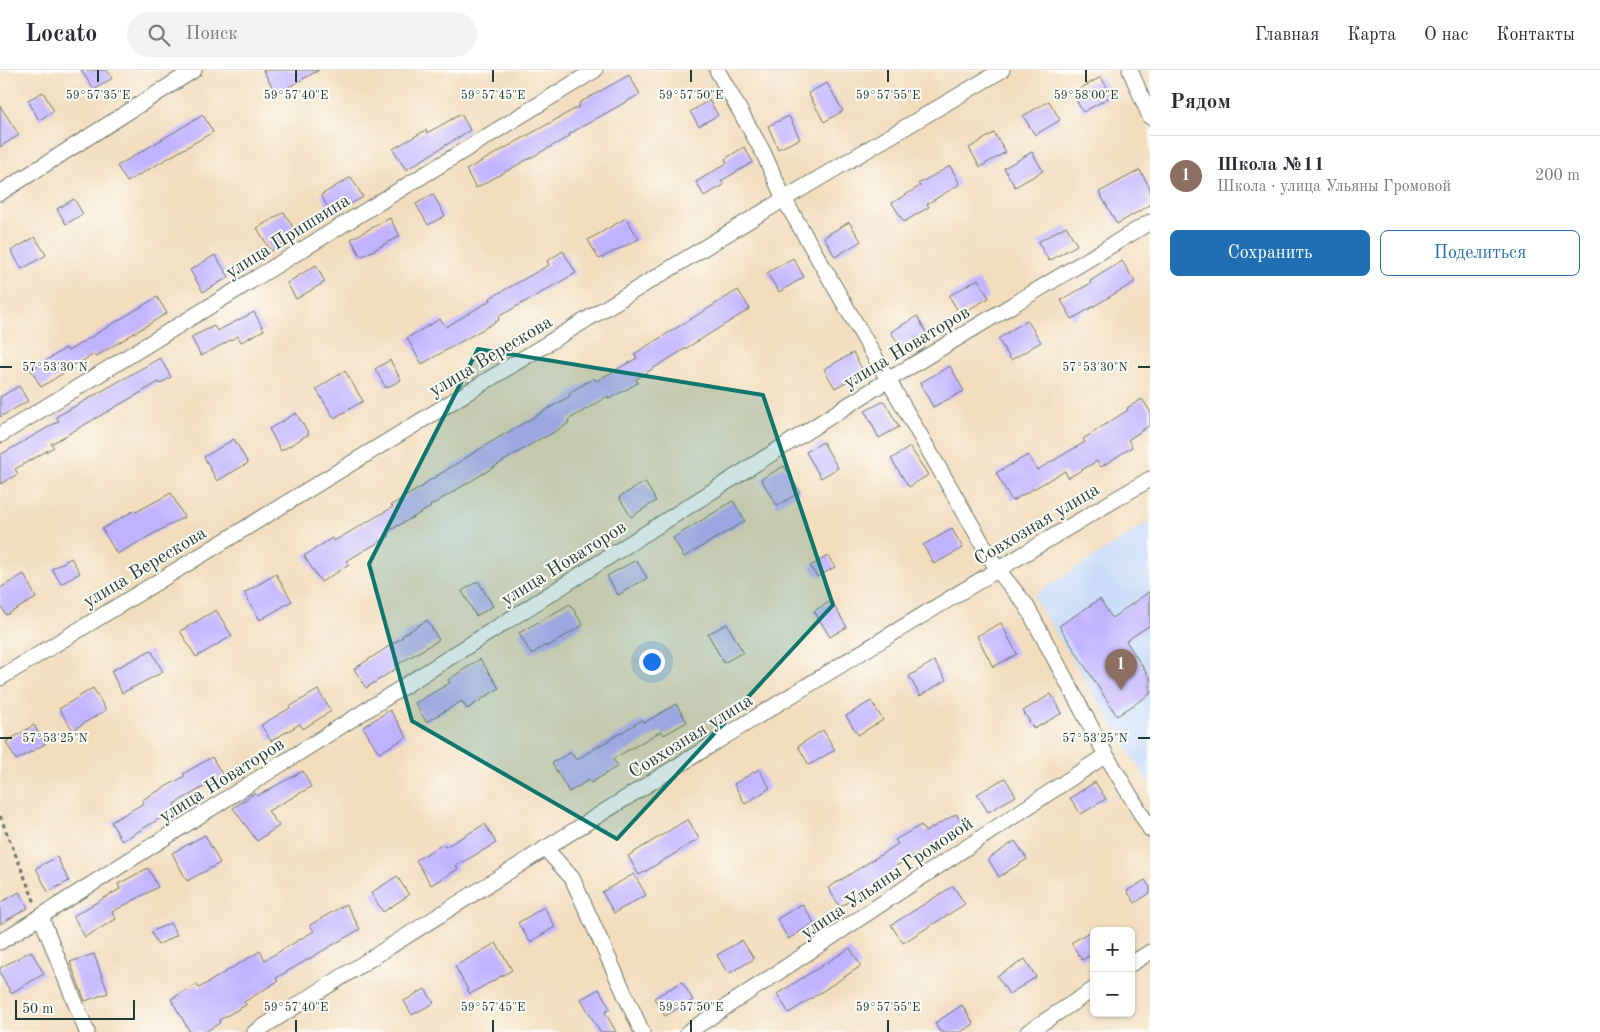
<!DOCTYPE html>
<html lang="ru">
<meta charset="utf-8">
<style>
:root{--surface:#fff;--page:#f2f2f3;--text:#2b2b33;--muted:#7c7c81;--line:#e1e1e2;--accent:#1f6fb2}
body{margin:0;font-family:"Old Standard TT",serif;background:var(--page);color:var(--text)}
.controls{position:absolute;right:15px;bottom:15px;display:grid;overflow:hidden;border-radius:8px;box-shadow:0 1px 4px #0004}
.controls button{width:45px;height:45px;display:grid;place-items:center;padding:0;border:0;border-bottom:1px solid var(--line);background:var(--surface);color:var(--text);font:25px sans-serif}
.scale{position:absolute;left:15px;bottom:12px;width:120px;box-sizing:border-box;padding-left:5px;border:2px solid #1f3d34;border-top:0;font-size:14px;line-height:18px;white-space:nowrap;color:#1f3d34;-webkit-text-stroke:4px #fdfcf7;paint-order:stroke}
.you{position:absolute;left:651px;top:591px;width:18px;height:18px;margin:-12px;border:4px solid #fff;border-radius:50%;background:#1a73e8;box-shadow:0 0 0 8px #1a73e833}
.badge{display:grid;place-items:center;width:32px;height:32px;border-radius:50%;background:var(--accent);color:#fff;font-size:16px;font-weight:700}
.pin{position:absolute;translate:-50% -41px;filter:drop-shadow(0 1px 2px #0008)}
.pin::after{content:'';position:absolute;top:26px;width:18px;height:15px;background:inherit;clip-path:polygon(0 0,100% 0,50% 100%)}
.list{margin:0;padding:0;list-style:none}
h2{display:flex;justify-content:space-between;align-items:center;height:65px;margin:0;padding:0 20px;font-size:21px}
h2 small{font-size:16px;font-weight:400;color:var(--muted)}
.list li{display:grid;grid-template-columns:32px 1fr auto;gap:15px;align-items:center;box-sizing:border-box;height:80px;padding:0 20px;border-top:1px solid var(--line)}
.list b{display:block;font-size:19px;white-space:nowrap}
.list p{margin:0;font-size:16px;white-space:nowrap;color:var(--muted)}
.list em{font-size:16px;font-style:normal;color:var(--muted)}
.actions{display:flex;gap:10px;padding:15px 20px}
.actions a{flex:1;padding:11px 0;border:1px solid var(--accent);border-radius:8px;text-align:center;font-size:18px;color:var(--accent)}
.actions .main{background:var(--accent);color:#fff}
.icon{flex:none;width:28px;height:28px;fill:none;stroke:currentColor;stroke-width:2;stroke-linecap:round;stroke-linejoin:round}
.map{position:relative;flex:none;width:1150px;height:962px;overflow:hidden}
header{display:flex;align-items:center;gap:30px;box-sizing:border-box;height:70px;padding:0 25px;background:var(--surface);border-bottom:1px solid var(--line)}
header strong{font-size:24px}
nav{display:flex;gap:28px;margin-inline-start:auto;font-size:18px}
.search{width:350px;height:45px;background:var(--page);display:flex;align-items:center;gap:12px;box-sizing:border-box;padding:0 18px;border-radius:28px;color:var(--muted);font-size:19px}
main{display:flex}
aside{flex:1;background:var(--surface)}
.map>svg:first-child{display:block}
</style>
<header>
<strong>Locato</strong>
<div class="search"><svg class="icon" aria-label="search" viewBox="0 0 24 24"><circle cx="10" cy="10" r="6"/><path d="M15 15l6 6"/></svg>Поиск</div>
<nav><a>Главная</a><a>Карта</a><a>О нас</a><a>Контакты</a></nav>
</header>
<main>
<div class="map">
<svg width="1150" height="962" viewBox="0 0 1150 962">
<rect width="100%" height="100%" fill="#fdfcf7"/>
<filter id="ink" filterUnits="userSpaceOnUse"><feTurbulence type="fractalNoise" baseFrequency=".02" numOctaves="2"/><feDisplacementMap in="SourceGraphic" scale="10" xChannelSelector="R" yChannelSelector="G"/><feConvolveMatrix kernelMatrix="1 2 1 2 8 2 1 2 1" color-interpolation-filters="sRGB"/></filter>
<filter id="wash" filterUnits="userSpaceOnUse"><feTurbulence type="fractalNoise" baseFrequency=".0096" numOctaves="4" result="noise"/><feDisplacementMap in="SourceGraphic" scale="20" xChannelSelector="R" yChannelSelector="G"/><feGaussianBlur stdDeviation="1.12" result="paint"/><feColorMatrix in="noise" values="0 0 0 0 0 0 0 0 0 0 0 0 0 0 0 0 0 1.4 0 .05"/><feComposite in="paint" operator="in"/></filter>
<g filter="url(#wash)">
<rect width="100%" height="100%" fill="#f2ddbd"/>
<!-- built -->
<path fill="#cadcf9" d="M1150,451v264l-117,-189z"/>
<g id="blocks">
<!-- building -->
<path fill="#c1b2fe" d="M81,0h26l5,8 -18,12z
M263,0h56l-43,24z
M629,5l11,19 -71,40 1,2 -94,52 -10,-18 114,-64 -1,-3z
M1101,7l11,19 -29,16 -11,-19z
M827,13l16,28 -19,11 -16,-29z
M43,22l11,19 -15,9 -11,-20z
M709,30l9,15 -19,11 -9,-14z
M1049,31l11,19 -25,15 -12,-19z
M0,36l19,29 -19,12z
M461,44l9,16 -64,40 -13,-21 33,-19 1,3z
M203,45l10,17 -86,50 -10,-16z
M789,46l11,23 -22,10 -10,-23z
M994,63l12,19 -26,15 -11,-19z
M744,77l9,15 -32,19 3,4 -20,11 -8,-14 31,-19 -2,-4z
M1032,82l11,19 -28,16 -11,-19z
M950,96l10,18 -33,20 2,3 -25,15 -12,-19 28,-17 -2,-2z
M1140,100l10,18v17l-33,19 -18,-32z
M351,107l12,20 -31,18 -11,-20z
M433,124l12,22 -17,9 -12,-21z
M74,129l9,15 -17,10 -9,-15z
M284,142l14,24 -27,15 -14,-23z
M390,148l10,18 -39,21 -10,-18z
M626,148l13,21 -40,20 -11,-19z
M849,152l12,19 -26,16 -11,-20z
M1066,156l11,19 -28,16 -11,-19z
M35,167l11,18 -24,14 -11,-18z
M563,181l13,22 -78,44 1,3 -77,44 -15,-26 33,-19 6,8 45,-27 -1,-2 59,-33 -2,-4z
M215,185l14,22 -26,15 -13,-22z
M793,188l11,19 -25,15 -12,-19z
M1122,191l13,21 -63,37 -11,-19 30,-17 -1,-2z
M316,195l9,17 -29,17 -9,-16z
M978,209l11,19 -29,16 -11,-18z
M738,220l12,19 -114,70 2,4 -29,16 -1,-3 -40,24 1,3 -25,15 -1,-1 -113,69 1,1 -44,25 3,4 -44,25 3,4 -28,17 -17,-26 28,-18 2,3 59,-34 -2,-2 34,-20 -1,-1 67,-42 79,-46 -1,-3 25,-15 2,3 41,-23 -3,-4z
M157,227l10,16 -72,44 -1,-3 -53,33 -10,-17 35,-22 2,3z
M254,242l10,18 -23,12 -3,-6 -37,20 -10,-19 23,-11 3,5z
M917,246l11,20 -25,15 -12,-19z
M1027,250l14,22 -30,18 -13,-21z
M853,283l11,19 -29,16 -11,-19z
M160,288l11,19 -11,7 -1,-2 -108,62 3,3 -39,22 3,5 -18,10v-29l59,-34 -3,-4z
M390,290l11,20 -15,8 -11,-19z
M950,296l14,25 -31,16 -13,-24z
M345,301l18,30 -29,17 -18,-29z
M19,316l9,15 -28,16v-20z
M1142,329l8,12v14l-22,15 4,7 -31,20 -4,-6 -29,17 -3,-7 -53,30 -16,-28 32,-18 9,15 48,-28 -2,-3 45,-29 -1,-2z
M884,331l15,26 -20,11 -14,-27z
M296,343l13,21 -28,17 -12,-22z
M234,369l14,24 -31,18 -13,-24z
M823,372l15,26 -17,10 -15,-26z
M910,377l18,28 -19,12 -18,-28z
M784,396l16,26 -23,14 -16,-27z
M645,412l11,19 -25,16 -12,-20z
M171,423l13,24 -67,37 -15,-25 33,-19 1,2z
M733,431l12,20 -61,36 -11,-19z
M952,459l11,19 -29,16 -11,-19z
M828,486l7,11 -18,10 -7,-11z
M71,488l9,15 -19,11 -9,-15z
M636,490l11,18 -29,17 -11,-19z
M24,504l12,24 -30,17 -6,-10v-17z
M276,504l16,27 -32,19 -16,-27z
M478,511l15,25 -17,10 -14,-25z
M1150,521v34l-24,16 24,37v16l-33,22 -58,-90 41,-27 12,19z
M831,531l16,26 -17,10 -16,-26z
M570,534l13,21 -36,22 -1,-2 -15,9 -12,-21z
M216,540l16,26 -36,21 -16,-26z
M427,550l12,20 -44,26 2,2 -31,20 -12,-19 49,-32 -1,-1z
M1001,553l16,31 -24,13 -16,-31z
M727,554l16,28 -19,11 -16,-29z
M151,580l12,22 -41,21 -11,-22z
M480,589l19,29 -32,21 -5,-8 -36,21 -11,-19 35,-20 -2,-3z
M934,591l12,19 -26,16 -11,-20z
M93,618l13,22 -33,20 -14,-21z
M318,620l13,21 -28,18 -3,-5 -29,17 -10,-16 29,-17 -1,-1z
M1051,624l11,19 -28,16 -11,-18z
M871,631l12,19 -25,15 -12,-19z
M676,634l11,18 -23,13 -3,-4 -48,28 5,7 -27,17 -2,-3 -20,12 -17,-29 19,-11 5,8 66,-40 2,3z
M390,640l17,27 -28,16 -16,-26z
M34,655l11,19 -29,16 -10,-18z
M823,660l12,20 -26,15 -11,-19z
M212,687l11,19 -49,28 2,5 -54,32 -11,-19 33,-19 -2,-3 43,-24 -2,-2z
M759,699l11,19 -25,16 -11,-20z
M303,701l8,16 -43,24 11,15 -22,15 -24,-33 22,-15 2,3z
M1005,708l11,18 -28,16 -11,-18z
M1095,712l11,17 -25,15 -11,-16z
M956,744l8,13 -21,12 -1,-1 -46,28 3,4 -59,37 -12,-19 70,-44 -3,-4 26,-15 4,7z
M688,749l11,20 -60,36 -11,-19z
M485,754l11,19 -40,23 2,3 -27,16 -15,-25 27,-16 2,3z
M205,765l15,28 -33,18 -15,-28z
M1015,771l12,18 -28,18 -11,-18z
M57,787l12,24 -21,11 -12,-24z
M148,798l10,19 -46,25 4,7 -31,18 -12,-21 47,-27 -2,-5z
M634,804l12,21 -32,18 -12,-21z
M397,806l12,19 -26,17 -12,-19z
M1145,810l5,7v6l-15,10 -8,-12z
M953,816l12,18 -62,39 -12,-18z
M19,822l9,16 -28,16v-21z
M346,834l14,25 -84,49 2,3 -34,21 2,3 -27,15 1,3 -15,9h-15l-19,-33 26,-15 2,4 61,-37 5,9 49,-29 -4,-6z
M802,834l12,19 -26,16 -11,-20z
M544,837l11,20 -25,15 -12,-19z
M170,853l7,12 -19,10 -7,-13z
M1094,859v24l-12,7 -11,-17z
M742,870l12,19 -26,15 -11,-19z
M496,873l16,27 -42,24 -15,-28z
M850,878l11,18 -72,47 -12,-19z
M31,881l13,23 -33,19 -11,-20v-5z
M94,884l14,39 -23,8 -15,-39z
M1025,889l11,18 -27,17 -12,-18z
M682,912l11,18 -28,16 -11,-18z
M425,919l9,14 -22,12 -8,-14z
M599,919l11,20 -5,3 11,20h-16l-19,-33z
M962,935l12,19 -13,8h-21l-5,-9z"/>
</g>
</g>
<g filter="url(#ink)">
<use href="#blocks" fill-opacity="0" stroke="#697564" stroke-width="1"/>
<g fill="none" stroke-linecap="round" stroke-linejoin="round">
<!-- street casing -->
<g stroke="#697564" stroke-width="17">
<path id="street" d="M717,0l46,82 21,47 213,370 29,36 80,150 44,74
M1130,0l20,47
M0,123l194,-123
M0,365l595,-365
M0,608l784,-479 218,-129
M545,778l27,30 70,154
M41,847l46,115
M0,872l888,-562 262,-158
M1131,894l19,-12
M255,962c296,-188 593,-375 895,-553
M688,962l418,-277
M1028,962l66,-43"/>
</g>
<!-- path -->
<path stroke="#697564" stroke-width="3" stroke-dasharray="4 4" stroke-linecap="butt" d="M0,746l35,87"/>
<!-- street -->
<use href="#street" stroke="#fff" stroke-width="15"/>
</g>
</g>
<!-- marked area -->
<path fill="#0f766e" fill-opacity="0.2" stroke="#0f766e" stroke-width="4" stroke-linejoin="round" d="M478,279l285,46 70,210 -216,234 -205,-118 -43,-157z"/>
<!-- ticks -->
<path fill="none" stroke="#1f3d34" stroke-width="2" d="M98,0v12M296,0v12M493,0v12M691,0v12M888,0v12M1086,0v12M0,297h12M1138,297h12M0,668h12M1138,668h12M296,950v12M493,950v12M691,950v12M888,950v12"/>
<g text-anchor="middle" stroke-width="4" stroke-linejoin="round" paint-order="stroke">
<!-- street labels -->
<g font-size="19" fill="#1f3d34" stroke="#fdfcf7">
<text transform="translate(287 165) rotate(-32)" y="7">улица Пришвина</text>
<text transform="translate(906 276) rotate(-31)" y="7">улица Новаторов</text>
<text transform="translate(490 285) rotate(-31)" y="7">улица Верескова</text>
<text transform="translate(1036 453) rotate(-31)" y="7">Совхозная улица</text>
<text transform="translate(563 492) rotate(-32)" y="7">улица Новаторов</text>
<text transform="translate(144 496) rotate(-31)" y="7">улица Верескова</text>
<text transform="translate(690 665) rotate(-32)" y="7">Совхозная улица</text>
<text transform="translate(221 709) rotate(-32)" y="7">улица Новаторов</text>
<text transform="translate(886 807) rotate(-34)" y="7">улица Ульяны Громовой</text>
</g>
</g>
<g font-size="12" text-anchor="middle" fill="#1f3d34" stroke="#fdfcf7" stroke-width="4" stroke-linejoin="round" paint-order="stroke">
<text x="98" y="29">59°57'35"E</text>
<text x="296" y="29">59°57'40"E</text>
<text x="493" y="29">59°57'45"E</text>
<text x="691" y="29">59°57'50"E</text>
<text x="888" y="29">59°57'55"E</text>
<text x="1086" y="29">59°58'00"E</text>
<text x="55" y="301">57°53'30"N</text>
<text x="1095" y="301">57°53'30"N</text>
<text x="55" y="672">57°53'25"N</text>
<text x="1095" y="672">57°53'25"N</text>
<text x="296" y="941">59°57'40"E</text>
<text x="493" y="941">59°57'45"E</text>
<text x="691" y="941">59°57'50"E</text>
<text x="888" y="941">59°57'55"E</text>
</g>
</svg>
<div class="controls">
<button>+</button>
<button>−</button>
</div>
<div class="scale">50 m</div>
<div class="you"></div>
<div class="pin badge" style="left:1121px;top:620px;background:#8d6e63">1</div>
</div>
<aside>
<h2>Рядом<small></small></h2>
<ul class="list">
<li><span class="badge" style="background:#8d6e63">1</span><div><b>Школа №11</b><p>Школа · улица Ульяны Громовой</p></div><em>200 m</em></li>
</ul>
<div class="actions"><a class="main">Сохранить</a><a>Поделиться</a></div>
</aside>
</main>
